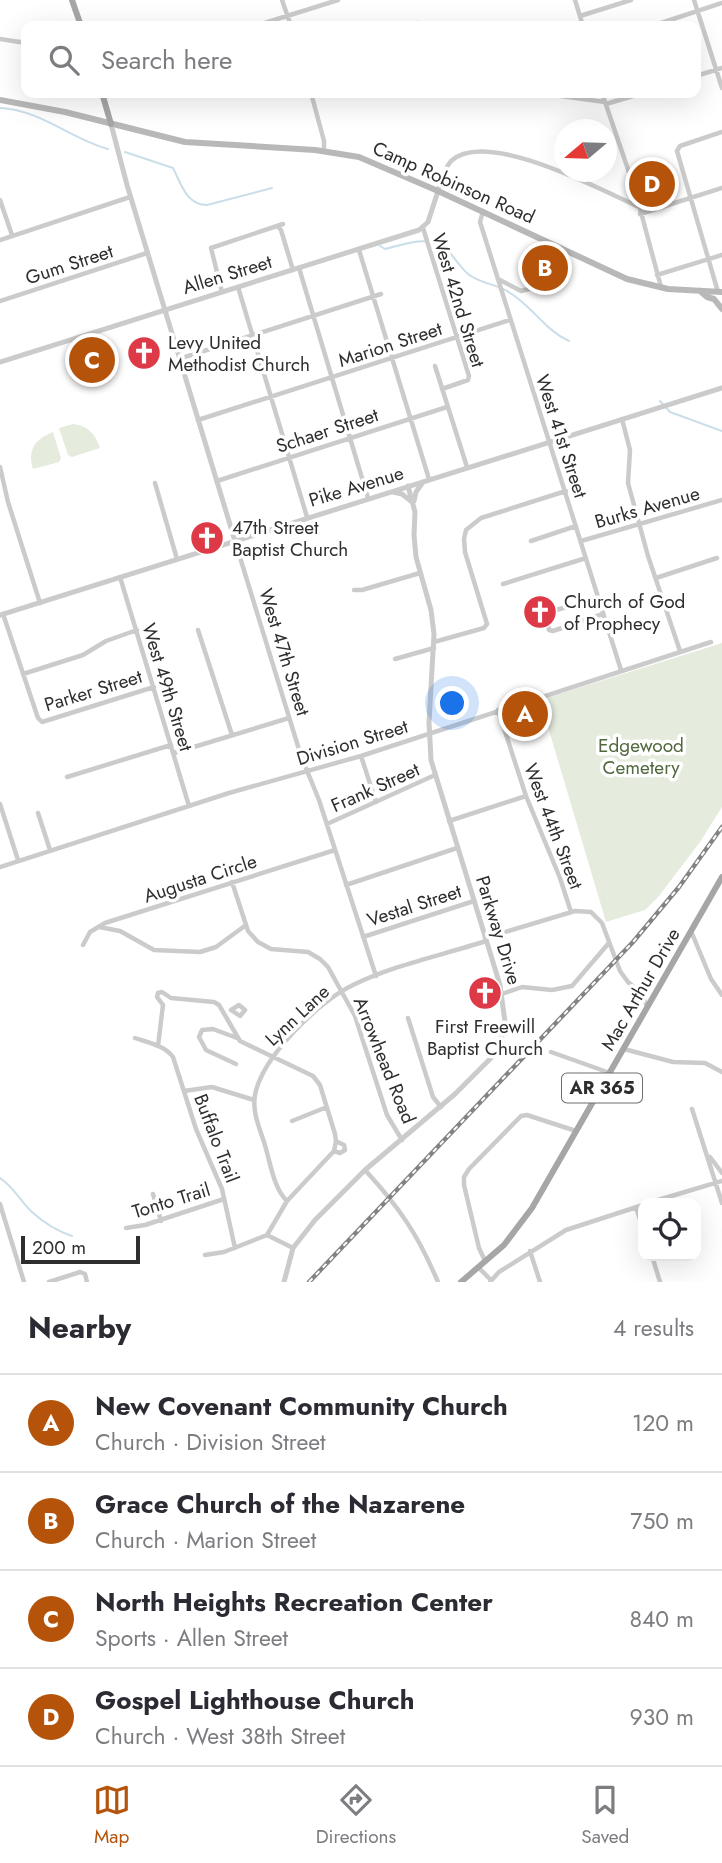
<!DOCTYPE html>
<meta charset="utf-8">
<style>
:root{--surface:#fff;--page:#f7f7f7;--text:#2b2b33;--muted:#7c7c81;--line:#e1e1e2;--accent:#b45309}
body{margin:0;font-family:Jost,sans-serif;background:var(--page);color:var(--text)}
.controls{position:absolute;right:21px;bottom:21px;display:grid;overflow:hidden;border-radius:14px;box-shadow:0 7px 28px #0002}
.controls button{width:63px;height:63px;display:grid;place-items:center;padding:0;border:0;border-bottom:2px solid var(--line);background:var(--surface);color:var(--text);font:35px sans-serif}
.compass{position:absolute;left:554px;top:119px;width:63px;height:63px;border-radius:50%;background:var(--surface);box-shadow:0 7px 28px #0002;rotate:251deg}
.scale{position:absolute;left:21px;bottom:18px;width:119px;box-sizing:border-box;padding-left:7px;border:4px solid #2e2e2e;border-top:0;font-size:19px;line-height:24px;white-space:nowrap;color:#2e2e2e;-webkit-text-stroke:5px #fff;paint-order:stroke}
.you{position:absolute;left:453px;top:704px;width:24px;height:24px;margin:-18px;border:5px solid #fff;border-radius:50%;background:#1a73e8;box-shadow:0 0 0 10px #1a73e833}
.badge{display:grid;place-items:center;width:46px;height:46px;border-radius:50%;background:var(--accent);color:#fff;font-size:23px;font-weight:700}
.pin{position:absolute;translate:-50% -50%;border:4px solid #fff;box-shadow:0 2px 7px #0006}
.list{margin:0;padding:0;list-style:none}
h2{display:flex;justify-content:space-between;align-items:center;height:91px;margin:0;padding:0 28px;font-size:30px}
h2 small{font-size:23px;font-weight:400;color:var(--muted)}
.list li{display:grid;grid-template-columns:46px 1fr auto;gap:21px;align-items:center;box-sizing:border-box;height:98px;padding:0 28px;border-top:2px solid var(--line)}
.list b{display:block;font-size:26px;white-space:nowrap}
.list p{margin:0;font-size:23px;white-space:nowrap;color:var(--muted)}
.list em{font-size:23px;font-style:normal;color:var(--muted)}
.icon{flex:none;width:38px;height:38px;fill:none;stroke:currentColor;stroke-width:2;stroke-linecap:round;stroke-linejoin:round}
.map{position:relative;flex:none;width:722px;height:1282px;overflow:hidden}
.search{position:absolute;background:var(--surface);box-shadow:0 7px 28px #0002;left:21px;right:21px;top:21px;height:77px;display:flex;align-items:center;gap:18px;box-sizing:border-box;padding:0 24px;border-radius:14px;color:var(--muted);font-size:26px}
.sheet{height:483px;background:var(--surface)}
nav{display:flex;justify-content:space-around;align-items:center;box-sizing:border-box;height:98px;border-top:2px solid var(--line);background:var(--surface);font-size:19px;color:var(--muted)}
nav a{display:grid;justify-items:center;gap:4px}
nav .on{color:var(--accent)}
.map>svg:first-child{display:block}
</style>
<div class="map">
<svg width="722" height="1282" viewBox="0 0 722 1282">
<rect width="100%" height="100%" fill="#fff"/>
<!-- green -->
<path fill="#e5ebdd" d="M73,424c15,2 22,9 27,24l-28,9 -4,-2 -9,-27z
M53,432l8,26 -2,4 -26,7c-6,-19 2,-30 20,-37z
M722,643v164l-22,35 -41,54 -14,14 -39,12 -66,-222z"/>
<g fill="none" stroke-linecap="round" stroke-linejoin="round">
<!-- stream -->
<path stroke="#cadeea" stroke-width="2" d="M0,108c41,2 71,31 108,41
M125,152l48,16c8,15 13,37 34,37l65,-17
M380,246l5,3c24,-6 46,-16 65,4 6,7 11,15 18,21 11,9 27,10 39,17 24,13 37,39 62,50
M660,401l10,11 52,19
M0,1178c14,9 20,23 32,34 12,11 25,19 40,24"/>
<!-- minor -->
<path stroke="#cbcbcb" stroke-width="4.5" d="M282,0l9,26
M575,0l8,26
M694,0l28,88
M580,16l51,-16
M255,26l83,-26
M402,26l16,-3 26,3
M652,26l70,-23
M0,39l26,4
M696,76l26,-8
M311,93l13,48v10
M539,93l66,9
M602,93l33,97 26,97
M606,104l37,-11
M438,191c3,-10 6,-22 13,-30 35,-33 150,29 188,46
M0,200l12,35
M483,211l-3,11 141,448
M640,214l82,-26
M278,227l3,3 12,40
M423,228l46,148 -1,4 -26,9
M0,240l130,-43
M359,250l70,229
M299,268l69,230
M657,275l65,-20
M498,279l23,12 23,-6
M238,287l69,230
M222,292l-11,-44 72,-24
M718,292l-41,-141 3,-5 42,-14
M0,301l147,-48
M179,359l202,-65
M435,366l32,101
M622,419l8,31 -2,33 20,73 32,95
M198,420l312,-100
M0,467l8,35 32,101
M217,481l230,-74
M155,483l22,76
M235,541l66,215 18,44 57,176
M531,541l45,-15
M581,541l141,-41
M120,577l69,229
M656,578l61,-20
M503,584l83,-26
M354,590h8l58,-17
M598,597l-48,15 -4,4 3,14 4,1 50,-17
M3,614l35,104 4,4 112,-35
M198,630l34,105
M434,642l50,-14 3,-4 -22,-72 -1,-13 2,-9 15,-12 85,-27
M395,659l39,-11
M23,674l60,-19 23,-14 31,-11
M498,710l28,86 34,82 11,34
M174,753l115,-35
M361,756l15,46
M67,777l104,-32
M0,804l18,56
M38,813l12,37
M449,821l77,-25
M327,824l108,-49
M0,867l229,-74 132,-37 350,-114
M232,882l16,49 10,11 13,7 37,3 12,7 8,8 27,49 32,99 15,25
M346,885l111,-37
M99,927l21,4 34,19 46,2 16,-5 30,-22
M691,931l20,48 11,16
M363,937l111,-36
M485,938l90,-27 16,1 11,11 18,48 8,11 14,12 5,13
M83,945l7,-13 15,-9 230,-73
M502,994l20,-7 30,3 20,-4 36,-42
M163,1005l-6,-8 1,-4 4,-1 9,6 43,4 5,3 21,36 73,35 7,9 15,49 1,7 -2,10 -47,50 -20,34
M239,1005l6,5 -5,6 -9,-6z
M408,1018l25,79 8,10
M135,1038c14,5 29,7 38,19l23,72 26,60 13,59
M158,1046l5,-41
M624,1049l49,13 32,1 17,9
M551,1052l59,21
M236,1064l-30,-14 -7,-13 3,-7 11,-1 24,9
M184,1091l28,-4 42,13
M692,1109l30,94
M292,1121l35,-14
M334,1151l6,2 5,-3 -1,-5 -8,-4
M710,1157l12,16
M365,1170c35,38 53,65 73,112
M153,1194l8,27
M287,1201c-14,-13 -17,-41 -23,-59 -5,-15 -12,-31 -9,-47 7,-38 64,-94 98,-110 41,-20 90,-30 133,-44
M648,1203l74,-22
M0,1204l24,78
M636,1207l7,22
M126,1228l19,-3 79,-26
M530,1251l10,31
M205,1255l19,-3 43,-17 26,13
M652,1256l8,26
M485,1261l-6,-13 -15,-63v-8l5,-8 52,-53 6,-1 49,16
M479,1268l12,12
M49,1282l31,-10 5,2 2,8
M490,1282l9,-10 67,-42 77,-25"/>
<!-- tertiary -->
<path stroke="#cbcbcb" stroke-width="5" d="M111,124l16,61 108,356
M0,362l419,-132 9,-8 10,-31
M393,492l9,2 10,8
M414,501l2,-9 7,-10
M0,615l722,-227
M284,1282l9,-34 22,-28 50,-50 90,-76 40,-40 6,-14 4,-18 -5,-37 -69,-225 -2,-38 5,-88 -3,-24 -15,-53 -2,-22 1,-23 -7,-26"/>
<!-- secondary -->
<path stroke="#b8b8b8" stroke-width="6" d="M0,100l65,12 120,30 130,8 44,7 79,34 189,88 41,10 54,3
M700,291l7,6 7,2 8,10"/>
<!-- primary -->
<path stroke="#a6a6a6" stroke-width="6" d="M72,0l9,26
M102,93l9,31
M461,1282l43,-37 28,-37 190,-331"/>
<!-- rail casing -->
<g stroke="#838383" stroke-width="4.5">
<path id="rail" d="M309,1282l324,-340 46,-55 43,-60"/>
</g>
<!-- rail -->
<use href="#rail" stroke="#fff" stroke-width="2" stroke-dasharray="5" stroke-linecap="butt"/>
</g>
<!-- icons -->
<defs>
<g id="church-disc" transform="scale(1.75)"><circle r="9.5" fill="#dd3947" stroke="#fff"/><path d="M-1.2-6h2.4v3.5h3.3v2.4h-3.3V6h-2.4V-.1h-3.3v-2.4h3.3Z" fill="#fff"/></g>
</defs>
<g fill-rule="evenodd">
<use href="#church-disc" x="144" y="353"/>
<use href="#church-disc" x="207" y="538"/>
<use href="#church-disc" x="540" y="612"/>
<use href="#church-disc" x="485" y="993"/>
</g>
<g text-anchor="middle" stroke-width="7" stroke-linejoin="round" paint-order="stroke">
<!-- shield labels -->
<rect fill="#fff" stroke="#6d6d6d" stroke-width="2" x="562" y="1073.5" width="80" height="29" rx="5"/>
<g font-size="18" font-weight="bold" fill="#2e2e2e">
<text x="602" y="1094">AR 365</text>
</g>
<!-- street labels -->
<g font-size="19" fill="#2e2e2e" stroke="#fff">
<text transform="translate(454 182) rotate(24)" y="7">Camp Robinson Road</text>
<text transform="translate(69 264) rotate(-18)" y="7">Gum Street</text>
<text transform="translate(227 274) rotate(-17)" y="7">Allen Street</text>
<text transform="translate(459 300) rotate(73)" y="7">West 42nd Street</text>
<text transform="translate(390 344) rotate(-18)" y="7">Marion Street</text>
<text transform="translate(327 430) rotate(-18)" y="7">Schaer Street</text>
<text transform="translate(562 436) rotate(72)" y="7">West 41st Street</text>
<text transform="translate(356 486) rotate(-17)" y="7">Pike Avenue</text>
<text transform="translate(647 507) rotate(-16)" y="7">Burks Avenue</text>
<text transform="translate(285 652) rotate(73)" y="7">West 47th Street</text>
<text transform="translate(168 687) rotate(73)" y="7">West 49th Street</text>
<text transform="translate(93 690) rotate(-17)" y="7">Parker Street</text>
<text transform="translate(352 742) rotate(-17)" y="7">Division Street</text>
<text transform="translate(375 787) rotate(-24)" y="7">Frank Street</text>
<text transform="translate(554 826) rotate(69)" y="7">West 44th Street</text>
<text transform="translate(200 878) rotate(-18)" y="7">Augusta Circle</text>
<text transform="translate(414 905) rotate(-18)" y="7">Vestal Street</text>
<text transform="translate(499 930) rotate(73)" y="7">Parkway Drive</text>
<text transform="translate(640 989) rotate(-60)" y="7">Mac Arthur Drive</text>
<text transform="translate(297 1015) rotate(-43)" y="7">Lynn Lane</text>
<text transform="translate(385 1060) rotate(68)" y="7">Arrowhead Road</text>
<text transform="translate(217 1138) rotate(69)" y="7">Buffalo Trail</text>
<text transform="translate(171 1200) rotate(-17)" y="7">Tonto Trail</text>
</g>
<!-- poi labels -->
<g font-size="19" fill="#2e2e2e" stroke="#fff" text-anchor="start">
<text x="168" y="349">Levy United<tspan x="168" dy="22">Methodist Church</tspan></text>
<text x="232" y="534">47th Street<tspan x="232" dy="22">Baptist Church</tspan></text>
<text x="564" y="608">Church of God<tspan x="564" dy="22">of Prophecy</tspan></text>
<text x="485" y="1033" text-anchor="middle">First Freewill<tspan x="485" dy="22">Baptist Church</tspan></text>
</g>
<!-- park labels -->
<g font-size="19" fill="#52683e" stroke="#fff">
<text x="641" y="752">Edgewood<tspan x="641" dy="22">Cemetery</tspan></text>
</g>
</g>
</svg>
<div class="controls">
<button><svg class="icon" aria-label="locate" viewBox="0 0 24 24"><circle cx="12" cy="12" r="6"/><path d="M12 2v4M12 18v4M2 12h4M18 12h4"/></svg></button>
</div>
<svg class="compass" viewBox="-18 -18 36 36"><path d="M0-13l5 13h-10z" fill="#e53935"/><path d="M0 13l5-13h-10z" fill="#7c7c81"/></svg>
<div class="scale">200 m</div>
<div class="you"></div>
<div class="pin badge" style="left:525px;top:714px">A</div>
<div class="pin badge" style="left:545px;top:268px">B</div>
<div class="pin badge" style="left:92px;top:360px">C</div>
<div class="pin badge" style="left:652px;top:184px">D</div>
<div class="search"><svg class="icon" aria-label="search" viewBox="0 0 24 24"><circle cx="10" cy="10" r="6"/><path d="M15 15l6 6"/></svg>Search here</div>
</div>
<section class="sheet">
<h2>Nearby<small>4 results</small></h2>
<ul class="list">
<li><span class="badge">A</span><div><b>New Covenant Community Church</b><p>Church · Division Street</p></div><em>120 m</em></li>
<li><span class="badge">B</span><div><b>Grace Church of the Nazarene</b><p>Church · Marion Street</p></div><em>750 m</em></li>
<li><span class="badge">C</span><div><b>North Heights Recreation Center</b><p>Sports · Allen Street</p></div><em>840 m</em></li>
<li><span class="badge">D</span><div><b>Gospel Lighthouse Church</b><p>Church · West 38th Street</p></div><em>930 m</em></li>
</ul>
</section>
<nav>
<a class="on"><svg class="icon" aria-label="map" viewBox="0 0 24 24"><path d="M3 6l6-2 6 2 6-2v14l-6 2-6-2-6 2zM9 4v14M15 6v14"/></svg>Map</a>
<a><svg class="icon" aria-label="directions" viewBox="0 0 24 24"><path d="M12 3l9 9-9 9-9-9zM9 14v-3h6M13 9l2 2-2 2"/></svg>Directions</a>
<a><svg class="icon" aria-label="saved" viewBox="0 0 24 24"><path d="M7 4h10v16l-5-4-5 4z"/></svg>Saved</a>
</nav>
